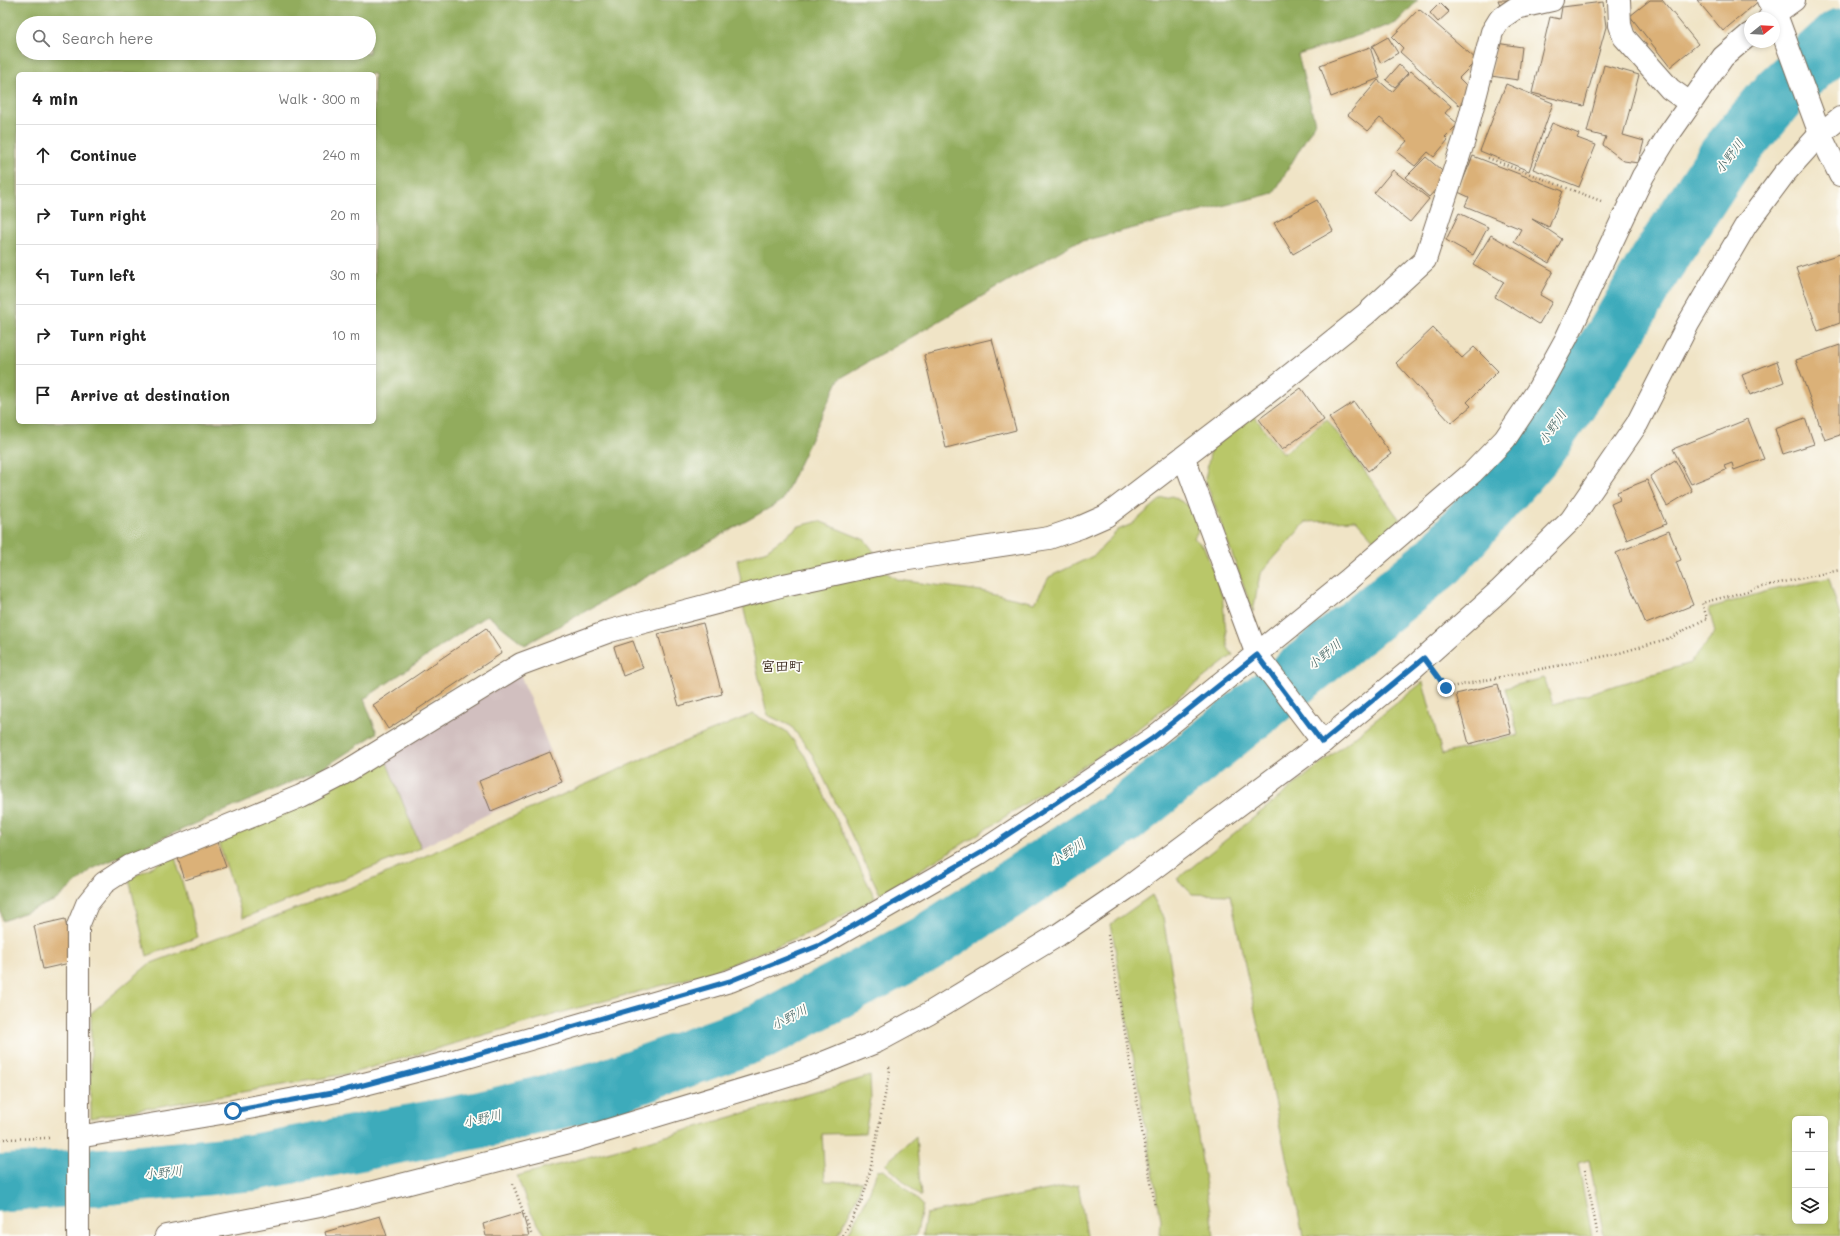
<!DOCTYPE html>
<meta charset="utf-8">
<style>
:root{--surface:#fff;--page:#f2f2f2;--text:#222;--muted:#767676;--line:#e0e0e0}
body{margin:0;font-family:Mali,"Klee One",sans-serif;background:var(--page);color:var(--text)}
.controls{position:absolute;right:12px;bottom:12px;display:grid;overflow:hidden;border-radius:6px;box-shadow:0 2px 6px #0003}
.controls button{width:36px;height:36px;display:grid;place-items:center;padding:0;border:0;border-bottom:1px solid var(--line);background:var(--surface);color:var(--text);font:20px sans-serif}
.compass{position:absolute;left:1744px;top:12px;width:36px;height:36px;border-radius:50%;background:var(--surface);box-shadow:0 2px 6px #0003;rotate:72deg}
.stop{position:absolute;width:12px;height:12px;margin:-9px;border:3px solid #1f6fb2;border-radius:50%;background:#fff}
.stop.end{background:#1f6fb2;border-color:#fff;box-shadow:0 1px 4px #0008}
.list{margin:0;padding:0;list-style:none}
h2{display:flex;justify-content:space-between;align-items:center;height:52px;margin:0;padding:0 16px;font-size:17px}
h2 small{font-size:13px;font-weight:400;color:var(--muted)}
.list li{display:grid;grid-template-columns:26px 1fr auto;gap:12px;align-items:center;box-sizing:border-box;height:60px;padding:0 16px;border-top:1px solid var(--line)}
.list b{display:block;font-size:15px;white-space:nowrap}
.list em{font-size:13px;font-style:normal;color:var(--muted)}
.icon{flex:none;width:22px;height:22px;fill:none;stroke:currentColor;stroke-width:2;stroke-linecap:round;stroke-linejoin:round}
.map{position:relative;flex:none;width:1840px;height:1236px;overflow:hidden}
.search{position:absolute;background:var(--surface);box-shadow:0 2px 6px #0003;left:16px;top:16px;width:360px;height:44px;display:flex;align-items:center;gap:10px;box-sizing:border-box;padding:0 14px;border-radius:22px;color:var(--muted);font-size:15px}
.panel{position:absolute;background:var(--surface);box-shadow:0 2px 6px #0003;left:16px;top:72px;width:360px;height:352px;border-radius:6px}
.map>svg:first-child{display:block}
</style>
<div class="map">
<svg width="1840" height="1236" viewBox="0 0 1840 1236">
<rect width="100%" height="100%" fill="#fdfcf7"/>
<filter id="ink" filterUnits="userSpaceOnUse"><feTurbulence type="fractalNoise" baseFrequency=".025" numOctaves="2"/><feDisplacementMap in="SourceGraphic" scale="8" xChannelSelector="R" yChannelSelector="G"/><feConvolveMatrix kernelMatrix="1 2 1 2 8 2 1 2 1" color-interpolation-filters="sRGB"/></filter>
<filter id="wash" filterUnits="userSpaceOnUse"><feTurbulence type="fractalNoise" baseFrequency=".012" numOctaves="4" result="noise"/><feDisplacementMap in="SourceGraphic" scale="16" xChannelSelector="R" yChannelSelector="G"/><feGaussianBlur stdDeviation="0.9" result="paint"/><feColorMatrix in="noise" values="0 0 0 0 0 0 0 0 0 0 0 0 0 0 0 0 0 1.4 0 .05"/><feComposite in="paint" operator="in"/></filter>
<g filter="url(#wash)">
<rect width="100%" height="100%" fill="#f0e4c6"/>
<!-- industrial -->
<path fill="#d1bfbf" d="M520,674l43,109 -73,30 -69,35 -36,-90z"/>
<!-- green -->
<path fill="#b9c769" stroke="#7a7844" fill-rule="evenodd" d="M1254,416l29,38 44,-35 73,101 -25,21 -19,-21 -50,2 -46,52 -7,38 -48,-133 6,-30z
M1172,496l17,10 10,23 -5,9 10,9 18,48 6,53 5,7 -93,72 -38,27 -141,91 -81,49 -68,-140 -21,-28 -24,-11 -24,-110 141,-34 14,9 83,11 54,12 14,-26 46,-22 23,-25 14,-6 29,-25z
M819,521l46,19 10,13 -133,33 -5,-26 30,-10 32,-24z
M1829,578l11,38v620h-236l-15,-76 -11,3 14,73h-289l-73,-341 -38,-1 -15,-15 246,-197 19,72 76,-19 -13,-47 39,-10 9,26 137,-41 25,-31 -6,-24 59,-17zM1795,1119h30v102h-30z
M753,714l33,17 19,25 70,142 -59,32 -104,42 -138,37 -222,64 -261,45v-105l58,-49 222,-84 276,-123z
M385,758l36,90 -178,70 -26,-81z
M175,857l23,80 -51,19 -18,-77 32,-17z
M1152,895l11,22 51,319h-54l1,-16 -50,-296z
M870,1076l1,23 -6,34 -43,1 3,47 37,1 -8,21 -16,33h-292l-15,-23 -14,-37 153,-41z
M916,1136l5,61 -36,-33z
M885,1170l38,35 -7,31h-69l21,-40 9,-25z
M1078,1184l9,52h-165l4,-22z"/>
<!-- forest -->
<path fill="#92ac5d" stroke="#666b3e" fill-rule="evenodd" d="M0,0h1418l-22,23 -98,32 17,68 -41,70 -200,50 -235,136 -57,122 -257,144 -38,-30 -123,84 13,34 -52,34 -233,102 -36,31 -53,21 -3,-13v-71l2,-2 -2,-5zM23,23h346v30h-346zM18,74h356v348h-356z"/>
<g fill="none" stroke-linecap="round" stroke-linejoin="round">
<!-- river -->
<path stroke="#3dabbb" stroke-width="57" d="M0,1183l113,-7 137,-13 234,-44 116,-29 162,-59 163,-87 197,-127 318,-257 96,-110 79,-116 40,-69 71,-108 54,-65 60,-55"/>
</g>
<g id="blocks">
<!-- building -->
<path fill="#dbb178" d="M1498,0h24l-21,7z
M1650,0h12l36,44 -28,23 -40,-51z
M1697,0h63l-37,31z
M1603,2l3,25 -22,79 -52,-13 18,-76 10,2 2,-12z
M1440,3l9,9 -11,10 -8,-9z
M1419,9l58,51 -18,18 13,13 -13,14 -59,-53 3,-4 -11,-11z
M1388,37l10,16 -17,10 -9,-17z
M1496,43l26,4 -4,33 -27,-4z
M1370,47l10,31 -49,19 -11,-32z
M1399,65l9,8 -13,14 -9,-7z
M1604,65l35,10 -16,60 21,6 -6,22 -14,-2 -21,-16 3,-8 -19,-5z
M1411,71l40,35 -6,7 13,11 -13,13 3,3 -14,17 -6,-5 -13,14 -18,-14 10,-11 -27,-23 -12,13 -20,-16 30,-35 14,12z
M1506,84l47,19 -24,68 -49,-20z
M1552,123l27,11 -2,4 19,7 -17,42 -46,-18z
M1473,156l90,35 -14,36 -17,-8 30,20 -13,24 -35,-21 7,-13 -56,-23 4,-9 -11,-5z
M1426,157l22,19 -19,21 -23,-20z
M1393,170l36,29 -19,23 -36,-29z
M1317,200l16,31 -40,23 -19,-31z
M1459,213l29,14 -15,28 -27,-15z
M1491,235l62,36 -13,24 12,7 -13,22 -44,-27 9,-15 -31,-18z
M1840,254v69l-22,8 -22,-63z
M1433,328l29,30 12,-11 24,24 -31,31 4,4 -20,17 -55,-60z
M992,339l24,91 -70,18 -22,-93z
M1840,345v90l-15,5 -29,-80z
M1777,361l7,21 -34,13 -8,-20z
M1301,388l23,32 -42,30 -23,-31z
M1354,402l37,52 -23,17 -39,-53z
M1805,418l9,26 -31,10 -8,-25z
M1748,419l16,40 -30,11 -2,-7 -8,3 2,4 -35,14 -18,-35z
M1675,460l17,31 -25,15 -17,-30z
M1647,480l19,44 -39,16 -16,-36 9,-4 -3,-8z
M1669,531l12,29 -5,2 17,43 -47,19 -30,-71z
M703,623l19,71 -43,12 -21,-72z
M486,628l16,25 -114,76 -15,-24z
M633,641l10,27 -20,8 -9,-29z
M1498,684l13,49 -42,11 -13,-50z
M550,752l12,30 -71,29 -12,-30z
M217,842l9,25 -41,13 -8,-25z
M65,919l9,43 -31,7 -9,-43z
M522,1212l7,24h-43l-3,-12z
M380,1216l7,20h-61l-1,-4z"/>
</g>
</g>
<g filter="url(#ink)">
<use href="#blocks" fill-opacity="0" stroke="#7a6b59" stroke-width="1"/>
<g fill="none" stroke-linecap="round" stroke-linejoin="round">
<!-- minor casing -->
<g stroke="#7a6b59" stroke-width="24">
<path id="minor" d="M1619,0l1,25 4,12 46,52 20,14
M1768,0l7,12 45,122
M1769,18l25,-18
M1184,458l73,197 66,87
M78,1137l155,-26 104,-20 110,-28 283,-82 90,-36 160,-92 173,-115 195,-158 124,-107 33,-34 31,-46 30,-54 77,-163 26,-42 54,-77 27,-23
M78,1236v-310l9,-22 17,-21 26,-17 171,-70 35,-18 185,-114 89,-33 174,-46 111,-24 154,-23 32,-11 25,-11 169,-129 91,-73 59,-54 39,-120 28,-108 8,-13 16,-11 36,-8"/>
</g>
<!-- tertiary casing -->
<g stroke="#7a6b59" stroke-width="24">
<path id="tertiary" d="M1820,134l20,41
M166,1236l153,-30 250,-64 232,-70 77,-31 50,-27 130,-79 68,-46 197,-147 90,-74 86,-77 72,-71 66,-96 51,-100 58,-99 38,-51 36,-40 20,-16"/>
</g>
<!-- path -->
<path stroke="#7a6b59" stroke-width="2.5" stroke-dasharray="1 3" stroke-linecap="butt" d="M1488,158l113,43
M1440,680l6,8 170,-34 54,-16 37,-20 -5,-15 68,-18 70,-15
M1108,935l47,271
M0,1139l49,-1
M1585,1170l13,66
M513,1184l19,52
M843,1236l18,-34 7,-21 22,-111 -1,-3"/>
<!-- minor -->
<use href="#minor" stroke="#fff" stroke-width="22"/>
<!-- tertiary -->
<use href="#tertiary" stroke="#fff" stroke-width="22"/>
</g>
</g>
<g fill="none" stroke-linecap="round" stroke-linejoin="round" filter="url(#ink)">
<!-- route -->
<path stroke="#1f6fb2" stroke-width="5" d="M233,1111l104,-19 110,-29 283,-82 90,-36 160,-92 173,-115 104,-83 65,87 102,-84 22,30"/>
</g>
<g text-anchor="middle" stroke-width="3.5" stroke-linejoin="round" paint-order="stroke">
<!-- water labels -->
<g font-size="13" font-style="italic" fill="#3c5e5d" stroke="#fdfcf7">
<text transform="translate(1729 156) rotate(-53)" y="5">小野川</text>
<text transform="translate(1552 427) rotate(-56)" y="5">小野川</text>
<text transform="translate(1324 654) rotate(-39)" y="5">小野川</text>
<text transform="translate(1067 852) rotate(-33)" y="5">小野川</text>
<text transform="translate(789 1017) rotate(-28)" y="5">小野川</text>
<text transform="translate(482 1118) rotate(-12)" y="5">小野川</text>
<text transform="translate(163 1172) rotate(-6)" y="5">小野川</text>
</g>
<!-- quarter labels -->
<g font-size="14" font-weight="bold" fill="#3b2a1e" stroke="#fdfcf7">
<text x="782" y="671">宮田町</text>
</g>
</g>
</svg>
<div class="controls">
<button>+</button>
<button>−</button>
<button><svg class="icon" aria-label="layers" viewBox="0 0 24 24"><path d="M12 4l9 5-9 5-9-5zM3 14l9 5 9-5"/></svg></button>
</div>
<svg class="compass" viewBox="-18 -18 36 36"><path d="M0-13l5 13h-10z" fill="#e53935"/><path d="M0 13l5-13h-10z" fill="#767676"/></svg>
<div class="stop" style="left:233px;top:1111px"></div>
<div class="stop end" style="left:1446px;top:688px"></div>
<div class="search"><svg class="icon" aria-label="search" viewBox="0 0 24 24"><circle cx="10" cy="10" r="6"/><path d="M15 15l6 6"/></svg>Search here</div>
<section class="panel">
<h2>4 min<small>Walk · 300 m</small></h2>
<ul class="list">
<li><svg class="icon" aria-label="ahead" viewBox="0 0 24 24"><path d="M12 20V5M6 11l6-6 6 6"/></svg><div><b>Continue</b></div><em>240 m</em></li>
<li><svg class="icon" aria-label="right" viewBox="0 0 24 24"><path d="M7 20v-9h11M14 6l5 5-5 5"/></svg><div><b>Turn right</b></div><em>20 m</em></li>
<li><svg class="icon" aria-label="left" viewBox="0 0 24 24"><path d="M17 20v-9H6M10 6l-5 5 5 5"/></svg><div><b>Turn left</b></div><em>30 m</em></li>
<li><svg class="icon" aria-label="right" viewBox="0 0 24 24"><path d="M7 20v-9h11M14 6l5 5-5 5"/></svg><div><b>Turn right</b></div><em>10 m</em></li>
<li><svg class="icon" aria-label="arrive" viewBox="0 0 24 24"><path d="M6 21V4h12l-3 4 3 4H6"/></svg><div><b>Arrive at destination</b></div></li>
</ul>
</section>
</div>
